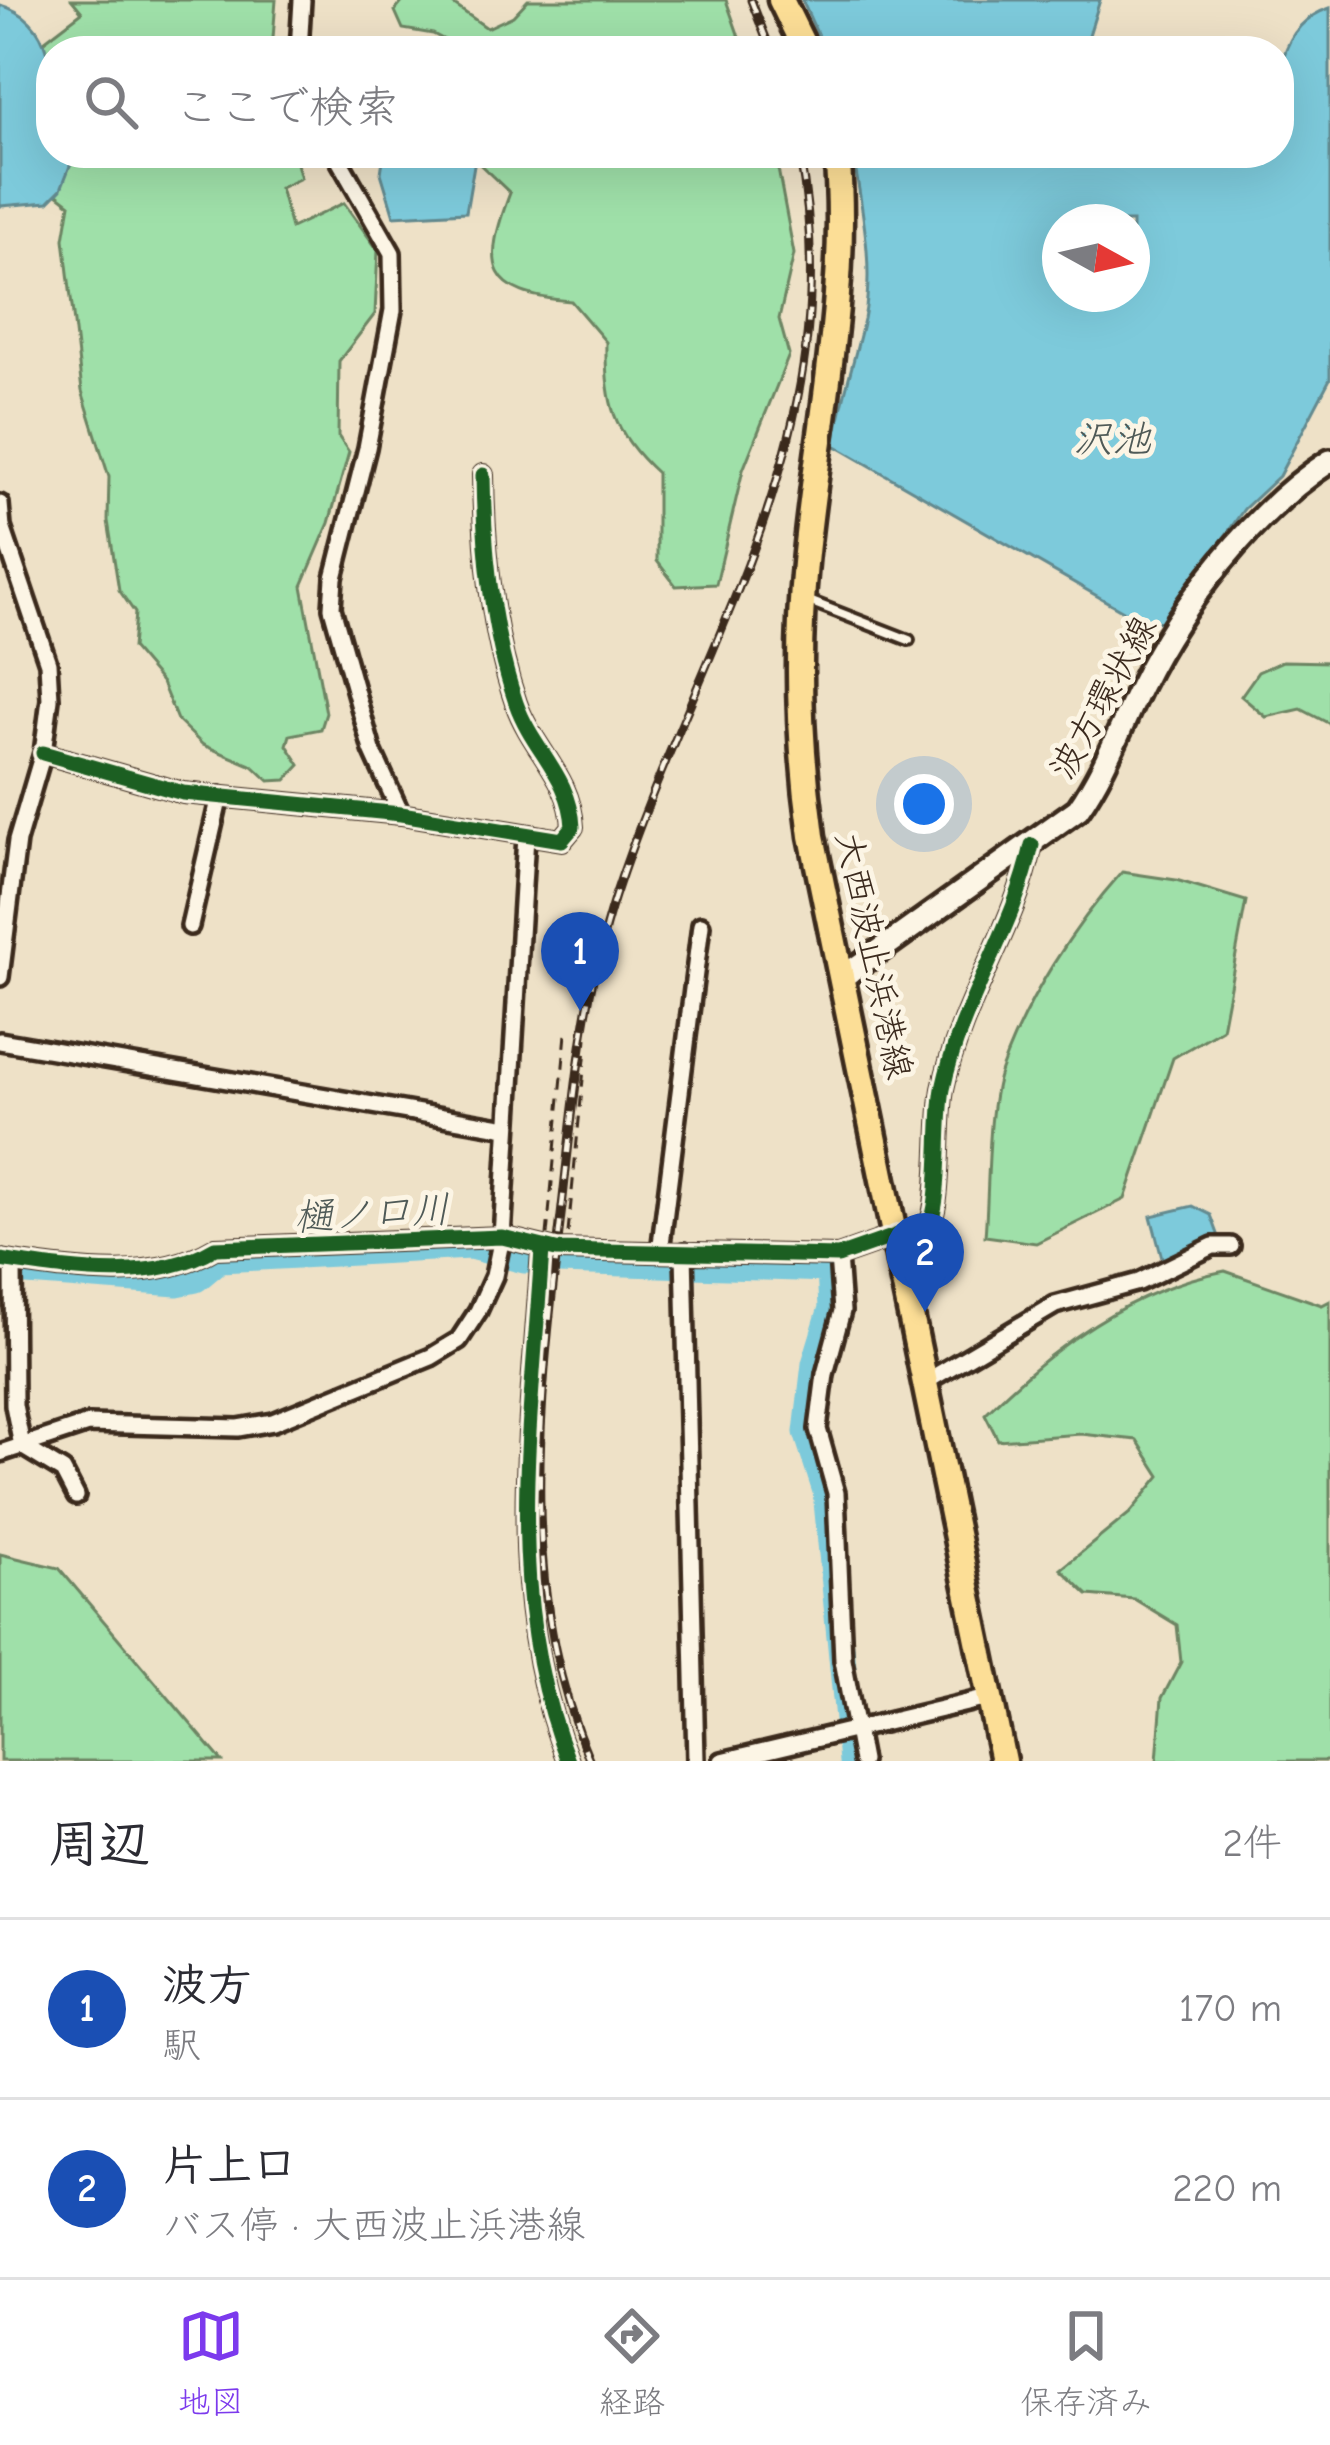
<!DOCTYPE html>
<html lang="ja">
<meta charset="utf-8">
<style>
:root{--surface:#fff;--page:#f7f7f7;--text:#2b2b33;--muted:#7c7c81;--line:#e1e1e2;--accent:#7c3aed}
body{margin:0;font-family:"Comic Neue","Klee One",sans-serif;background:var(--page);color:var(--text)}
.compass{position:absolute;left:1042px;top:204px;width:108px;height:108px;border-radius:50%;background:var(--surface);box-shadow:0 12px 48px #0002;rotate:98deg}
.you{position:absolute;left:924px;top:804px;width:42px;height:42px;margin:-30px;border:9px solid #fff;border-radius:50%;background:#1a73e8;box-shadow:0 0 0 18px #1a73e833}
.badge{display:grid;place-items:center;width:78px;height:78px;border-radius:50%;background:var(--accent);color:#fff;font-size:39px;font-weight:700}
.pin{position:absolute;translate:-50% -99px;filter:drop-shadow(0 3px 6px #0008)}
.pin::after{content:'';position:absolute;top:63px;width:42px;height:36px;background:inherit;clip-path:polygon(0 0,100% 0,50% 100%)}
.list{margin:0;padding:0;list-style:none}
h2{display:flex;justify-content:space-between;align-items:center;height:156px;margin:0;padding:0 48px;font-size:51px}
h2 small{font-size:39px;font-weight:400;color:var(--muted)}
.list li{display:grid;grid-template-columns:78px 1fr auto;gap:36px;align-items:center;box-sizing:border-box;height:180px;padding:0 48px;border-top:3px solid var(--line)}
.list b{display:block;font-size:45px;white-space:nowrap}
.list p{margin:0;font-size:39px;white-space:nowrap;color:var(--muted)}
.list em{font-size:39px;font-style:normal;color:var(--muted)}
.icon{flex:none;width:66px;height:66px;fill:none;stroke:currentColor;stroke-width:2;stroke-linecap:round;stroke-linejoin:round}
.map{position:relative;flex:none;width:1330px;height:1761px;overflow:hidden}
.search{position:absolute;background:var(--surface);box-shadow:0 12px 48px #0002;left:36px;right:36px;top:36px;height:132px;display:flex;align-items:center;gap:30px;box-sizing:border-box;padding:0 42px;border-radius:48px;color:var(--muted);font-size:45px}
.sheet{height:516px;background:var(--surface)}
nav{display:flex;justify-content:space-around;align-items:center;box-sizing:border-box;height:168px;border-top:3px solid var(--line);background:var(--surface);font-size:33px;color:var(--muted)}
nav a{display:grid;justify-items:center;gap:6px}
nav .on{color:var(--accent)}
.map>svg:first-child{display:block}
</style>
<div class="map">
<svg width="1330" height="1761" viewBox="0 0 1330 1761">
<rect width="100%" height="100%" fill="#eee1c7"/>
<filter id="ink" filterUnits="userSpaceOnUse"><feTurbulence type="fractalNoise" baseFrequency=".00833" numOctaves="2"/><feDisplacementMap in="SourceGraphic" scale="24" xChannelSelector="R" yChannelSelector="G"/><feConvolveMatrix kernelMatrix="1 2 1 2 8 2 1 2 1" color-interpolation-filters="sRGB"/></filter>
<g filter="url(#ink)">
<!-- green -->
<path fill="#9fe0a9" stroke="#6d8564" stroke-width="3" d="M72,0h204l-4,51h-221v102h243l7,25 -21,10 11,40 53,-25 34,47 -3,64 -36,47 -1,75 11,16 -20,71 -27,63 24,127 -5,16 -31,6 -3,10 13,20 -14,15 -17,1 -16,-15 -50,-21 -26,-25 -15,-37 -30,-35 3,-35 -16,-23 -11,-69 1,-44 -27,-86 -18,-152 6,-35 -22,-17 -17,-136 51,-39z
M404,0h43l40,28 26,-12 15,-16h198l18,51h-279l-32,-17 -30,-5 -8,-18z
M468,153h307l19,101 -15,65 10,36 -46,115 -27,114 -40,2 -19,-25v-88c-45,-41 -52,-72 -51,-131l-35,-41c-85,-7 -89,-34 -61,-108z
M1283,661l47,1v62l-29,-15 -35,8 -25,-21 17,-24z
M1122,872l54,8 70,21 -24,128 -49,29 -48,141 -89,44 -51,-7c4,-43 2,-129 16,-166 25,-70 72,-143 121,-198z
M1225,1271l97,34 8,-4v460h-173l5,-63 19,-36 -4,-37 -43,-26 -46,-4 -27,-26 69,-56 30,-37 -23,-36 -56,-6 -83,6 -13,-26c67,-67 146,-125 240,-143z
M0,1554l59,14 163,193h-222z"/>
<!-- water -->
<path fill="#7dcadb" stroke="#638a8f" stroke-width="3" fill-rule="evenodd" d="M802,0h298l-16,51h-259z
M0,5c65,17 51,96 51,148h24l-14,36 -13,13 -48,4z
M1330,8v371l-51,97 -35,33 -79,113 -26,-2 -305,-175c7,-44 20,-83 30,-126 11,-53 -3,-113 -11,-166h251c31,30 49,5 79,0 30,-5 65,0 96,0 0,-52 -12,-125 51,-145zM1060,222h72v72h-72z
M384,153h92l-10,59 -72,4 -13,-43z
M1193,1206l18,9 7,19 -6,9 -49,19 -12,-46z"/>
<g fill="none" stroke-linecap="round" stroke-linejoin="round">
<!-- river -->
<path stroke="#7dcadb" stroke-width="27" d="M0,1270l177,13 19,-4 24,-20 250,-13 54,14 306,9 2,39 -17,56 -8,68 19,59 26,270"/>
<!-- service casing -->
<g stroke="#3b2a1e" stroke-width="16">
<path id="service" d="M804,599l105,41"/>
</g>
<!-- minor casing -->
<g stroke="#3b2a1e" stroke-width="24">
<path id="minor" d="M299,51l3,-51
M335,153l57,100 1,57 -26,138 -33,130 -2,30 40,142 29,64
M0,504l2,23 46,136 2,36 -7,54 -26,88 -17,136
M43,753l140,40 218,21 161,26 11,-13c-2,-50 -41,-78 -57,-124 -25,-73 -32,-152 -33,-228
M190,926l30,-130
M0,1041l507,87
M542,1249c-10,171 -40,347 26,512
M660,1252l41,-327
M684,1252l12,509
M838,1256l4,55 -17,63 -7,55 18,64 7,167 19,101
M0,1260c70,10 153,25 215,-12l287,-11 54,13 282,6 91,-32c13,-18 8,-104 14,-135 18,-87 71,-159 89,-244
M13,1262l1,143 8,41 41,25 13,25
M927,1381l128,-76 84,-23 74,-36h18
M0,1453l88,-29 150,4 35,-6 158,-65 28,-17 19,-29 16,-35 8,-39 24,-401
M722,1761l270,-64"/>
</g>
<!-- secondary casing -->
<g stroke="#3b2a1e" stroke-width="30">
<path id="secondary" d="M844,976l234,-167c27,-39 42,-81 63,-124 39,-80 113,-175 189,-224"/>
</g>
<!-- primary casing -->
<g stroke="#3b2a1e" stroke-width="33">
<path id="primary" d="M781,0l25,51
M837,153c13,136 -19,274 -32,410 -9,93 -6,181 7,273l191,925"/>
</g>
<!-- path -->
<path stroke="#3b2a1e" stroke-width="3" stroke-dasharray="12 9" stroke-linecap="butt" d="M568,1233l19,-195
M547,1235l19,-201"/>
<!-- service -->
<use href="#service" stroke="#fcf5e5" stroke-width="8"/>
<!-- minor -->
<use href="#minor" stroke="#fcf5e5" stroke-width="15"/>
<!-- secondary -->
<use href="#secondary" stroke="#fcf5e5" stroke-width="21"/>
<!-- primary -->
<use href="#primary" stroke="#fcde96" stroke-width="24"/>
<!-- rail casing -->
<g stroke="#3b2a1e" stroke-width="9">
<path id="rail" d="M751,0l20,51
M590,1761c-77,-176 -48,-378 -27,-563 11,-101 20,-204 52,-302 83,-254 239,-461 184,-743"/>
</g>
<!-- rail -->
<use href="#rail" stroke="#fcf5e5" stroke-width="4.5" stroke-dasharray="14" stroke-linecap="butt"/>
<!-- cycleway casing -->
<g stroke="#fcf5e5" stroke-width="22">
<path id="cycleway" d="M43,753l140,40 218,21 161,26 11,-13c-2,-50 -41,-78 -57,-124 -25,-73 -32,-152 -33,-228
M542,1249c-10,171 -40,347 26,512
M0,1260c70,10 153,25 215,-12l287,-11 54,13 282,6 91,-32c13,-18 8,-104 14,-135 18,-87 71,-159 89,-244"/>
</g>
<!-- cycleway -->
<use href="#cycleway" stroke="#1b5e20" stroke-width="15"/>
</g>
</g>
<g text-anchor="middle" stroke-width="10" stroke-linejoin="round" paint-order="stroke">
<!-- street labels -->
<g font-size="36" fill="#3b2a1e" stroke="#fcf5e5">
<text transform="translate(1102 697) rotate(-61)" y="13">波方環状線</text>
<text transform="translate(875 955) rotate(78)" y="13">大西波止浜港線</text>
</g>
<!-- water labels -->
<g font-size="39" font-style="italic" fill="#4f5a57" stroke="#fcf5e5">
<text x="1112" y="452">沢池</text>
<text transform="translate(372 1212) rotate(-3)" y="14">樋ノ口川</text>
</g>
</g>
</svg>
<svg class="compass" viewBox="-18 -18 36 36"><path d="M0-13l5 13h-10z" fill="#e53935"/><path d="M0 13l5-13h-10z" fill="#7c7c81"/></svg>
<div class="you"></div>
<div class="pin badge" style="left:580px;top:1011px;background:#1a4fb4">1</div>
<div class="pin badge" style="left:925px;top:1312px;background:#1a4fb4">2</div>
<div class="search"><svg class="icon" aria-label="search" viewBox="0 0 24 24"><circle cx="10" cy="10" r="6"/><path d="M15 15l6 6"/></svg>ここで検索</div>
</div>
<section class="sheet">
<h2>周辺<small>2件</small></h2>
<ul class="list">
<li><span class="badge" style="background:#1a4fb4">1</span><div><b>波方</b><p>駅</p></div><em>170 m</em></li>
<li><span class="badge" style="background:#1a4fb4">2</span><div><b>片上口</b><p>バス停 · 大西波止浜港線</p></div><em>220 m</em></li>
</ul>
</section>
<nav>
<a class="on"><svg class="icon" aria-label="map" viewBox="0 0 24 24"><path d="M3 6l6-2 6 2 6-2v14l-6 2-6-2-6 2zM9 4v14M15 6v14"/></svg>地図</a>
<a><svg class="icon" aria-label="directions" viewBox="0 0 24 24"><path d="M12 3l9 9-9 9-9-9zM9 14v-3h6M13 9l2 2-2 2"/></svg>経路</a>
<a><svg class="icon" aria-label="saved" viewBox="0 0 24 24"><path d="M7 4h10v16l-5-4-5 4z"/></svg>保存済み</a>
</nav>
